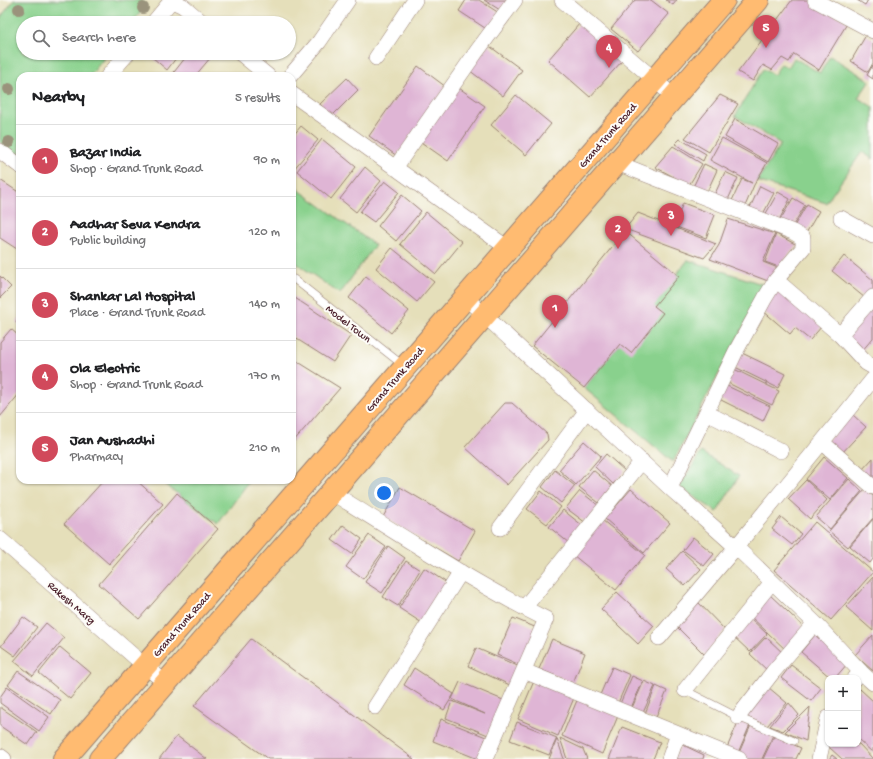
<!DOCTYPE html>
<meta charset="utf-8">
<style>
:root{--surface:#fff;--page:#f2f2f2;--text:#202124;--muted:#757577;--line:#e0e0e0;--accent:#d1495b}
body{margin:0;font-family:"Gochi Hand",sans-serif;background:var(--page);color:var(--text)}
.controls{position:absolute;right:12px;bottom:12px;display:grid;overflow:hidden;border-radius:8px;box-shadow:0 1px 3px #0004}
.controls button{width:36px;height:36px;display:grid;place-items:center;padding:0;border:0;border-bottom:1px solid var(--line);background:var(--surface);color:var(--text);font:20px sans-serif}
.you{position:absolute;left:384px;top:493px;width:14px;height:14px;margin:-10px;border:3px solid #fff;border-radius:50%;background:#1a73e8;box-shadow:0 0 0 6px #1a73e833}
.badge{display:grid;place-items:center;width:26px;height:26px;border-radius:50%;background:var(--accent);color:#fff;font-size:13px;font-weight:700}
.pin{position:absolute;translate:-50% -33px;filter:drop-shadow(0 1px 2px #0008)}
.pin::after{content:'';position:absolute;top:21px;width:14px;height:12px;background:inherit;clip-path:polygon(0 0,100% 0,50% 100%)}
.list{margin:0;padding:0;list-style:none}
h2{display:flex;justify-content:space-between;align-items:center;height:52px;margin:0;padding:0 16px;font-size:17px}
h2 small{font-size:13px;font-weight:400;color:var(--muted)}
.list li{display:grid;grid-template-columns:26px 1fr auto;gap:12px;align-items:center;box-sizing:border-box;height:72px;padding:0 16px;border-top:1px solid var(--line)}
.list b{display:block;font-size:15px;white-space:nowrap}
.list p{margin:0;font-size:13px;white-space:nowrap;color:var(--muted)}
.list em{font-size:13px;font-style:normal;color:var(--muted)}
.icon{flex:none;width:22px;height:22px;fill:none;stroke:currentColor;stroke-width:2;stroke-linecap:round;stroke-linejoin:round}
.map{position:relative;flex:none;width:873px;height:759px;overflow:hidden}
.search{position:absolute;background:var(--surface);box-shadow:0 1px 3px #0004;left:16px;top:16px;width:280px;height:44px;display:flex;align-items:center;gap:10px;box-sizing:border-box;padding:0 14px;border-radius:22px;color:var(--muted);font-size:15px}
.panel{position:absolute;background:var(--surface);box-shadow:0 1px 3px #0004;left:16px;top:72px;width:280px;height:412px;border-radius:12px}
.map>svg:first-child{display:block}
</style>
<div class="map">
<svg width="873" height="759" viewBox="0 0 873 759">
<rect width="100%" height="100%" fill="#fdfcf7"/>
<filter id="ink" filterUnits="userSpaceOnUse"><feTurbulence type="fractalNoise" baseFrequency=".025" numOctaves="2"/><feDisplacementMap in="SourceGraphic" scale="8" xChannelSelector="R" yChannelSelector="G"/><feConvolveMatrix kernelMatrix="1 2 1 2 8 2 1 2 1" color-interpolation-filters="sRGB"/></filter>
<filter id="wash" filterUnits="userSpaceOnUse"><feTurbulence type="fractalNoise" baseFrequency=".012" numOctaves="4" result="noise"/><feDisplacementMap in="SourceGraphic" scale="16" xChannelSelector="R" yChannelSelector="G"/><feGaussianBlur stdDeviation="0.9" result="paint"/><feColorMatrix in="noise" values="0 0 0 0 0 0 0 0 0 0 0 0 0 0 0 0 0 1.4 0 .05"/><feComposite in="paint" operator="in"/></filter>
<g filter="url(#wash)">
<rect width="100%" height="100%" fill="#e5dfba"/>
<!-- green -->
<path fill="#89d18d" stroke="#6a785c" d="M14,0h126l6,5 -14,18h-109v30h85l-18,23h-70v82l-20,-16v-124z
M830,56l40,25 -12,17 15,9v52l-11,-7 -36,51 -69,-22 24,-37 -46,-28 28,-47 11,6 7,-11 7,4 6,-10 26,15z
M292,185l83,60 -35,49 -48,-34z
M688,260l77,25 -92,177 -89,-74z
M701,452l38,24 -22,36 -38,-25z
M159,480h91l-32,44z"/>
<g id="blocks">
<!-- building -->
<path fill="#dfb5d5" d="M466,0h13l20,13 -11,17 -29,-19z
M484,0h23l-7,10z
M635,0h16l18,14 -31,37 -27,-22z
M666,0h11l-4,5z
M792,0h19l37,22 -29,48 -25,-16 -5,8 -7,-4 -10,12 -9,-5 -10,16 -15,-9z
M857,0h11l-3,5z
M580,23l42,38 -32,36 -42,-37z
M866,35l7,4v24l-5,9 -17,-11z
M488,45l34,25 -19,26 -34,-26z
M155,53h25l-13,17 -15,-13z
M189,53h18l4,4 -16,19h-24z
M873,65v14l-6,-4z
M418,66l28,21 -49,69 -28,-20z
M347,78l11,12 -26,26 -12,-12z
M456,86l29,20 -37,55 -30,-21z
M516,95l35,29 -25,31 -35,-30z
M720,95l18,9 -29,48 -24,-14z
M735,119l43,25 -10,18 -43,-25z
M301,126l17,14 -25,30 -1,-1v-32z
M722,138l45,25 -13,22 -11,26 -13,-6 12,-26 10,4 -42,-23z
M322,139l34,28 -25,32 -34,-28z
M680,139l26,15 -3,7 -28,-17z
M673,146l29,18 -13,21 -34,-18z
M704,164l13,6 -12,26 -13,-7z
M365,167l16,14 -25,31 -16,-13z
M725,172l13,6 -12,26 -13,-6z
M0,180l20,13v58l-20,-13z
M385,181l14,11 -25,30 -14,-10z
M760,186l14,7 -13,25 -13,-6z
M778,192l12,7 -13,25 -13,-7z
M402,195l19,16 -25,30 -18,-15z
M793,198l12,7 -14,24 -12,-7z
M683,203l32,12 -9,23 -32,-12z
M807,204l12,7 -14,24 -12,-7z
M426,212l36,30 -26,32 -36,-30z
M638,213l78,31 -12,14 -79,-29z
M728,219l47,15 -12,28 15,6 -10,13 -58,-22 9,-14z
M625,231l54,45 -25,30 9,7 -32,40 -11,-9 -36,44 -52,-42z
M776,234l21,11 -18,22 -14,-5z
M392,248l42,34 -17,20 -41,-34z
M844,256l29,24v9l-8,9 -33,-27z
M0,276l11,11 -11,11z
M366,276l43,35 -18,22 -42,-35z
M778,290l44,36 -12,14 -15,-12 -5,6 -28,-24z
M292,296l59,39 -18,27 -41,-26z
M873,305v33l-12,14 -15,-16z
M20,317v9l-4,-4z
M11,329l9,8v56l-20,24v-75z
M740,352l45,22 -7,14 -45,-22z
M292,358l48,30 -48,55z
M734,369l45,22 -7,14 -44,-22z
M725,385l45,21 -7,15 -44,-22z
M505,403h7l35,31 1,6 -41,45 -42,-38z
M852,414l14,13 -25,27 -14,-13z
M584,441l17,15 -25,29 -17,-15z
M606,454l19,17 -12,13 -18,-17z
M824,457l24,21 -18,22 -24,-21z
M873,458v24l-12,-11z
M555,470l20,16 -14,17 -19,-16z
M593,470l19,16 -13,17 -20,-16z
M849,479l13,12 -32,38 -14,-12z
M104,480h32l27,24 -54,60 -45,-40z
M806,480l21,20 -17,19 -22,-20z
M400,487l75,44 -17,30 -75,-44z
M631,489l39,34 -26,30 -39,-34z
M865,489l8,7v22l-25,29 -19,-16z
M541,491l20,16 -14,17 -20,-15z
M580,491l19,15 -13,17 -20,-15z
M177,493l41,36 -79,90 -40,-35z
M563,510l20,16 -14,17 -20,-16z
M781,517l20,17 -9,11 -20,-16z
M873,519v40l-3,4 -20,-17z
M602,520l43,35 -29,35 -43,-35z
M815,522l58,50 -42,48 -57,-50z
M343,525l19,14 -10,15 -20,-14z
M369,535l17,12 -23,32 -17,-12z
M693,537l21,17 -10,12 -21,-16z
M388,546l17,12 -23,35 -17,-11z
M682,551l19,18 -16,17 -19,-17z
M406,561l14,9 -22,36 -15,-9z
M424,568l23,15 -25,40 -23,-15z
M873,577v54l-27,-24z
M617,592l37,34 -16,18 -37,-35z
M769,594l38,36 -20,21 -38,-36z
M696,600l29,30 -20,25 -28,-28z
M23,617l14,10 -22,29 -14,-10z
M749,617l18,17 -17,18 -18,-17z
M513,618l24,10 -17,37 -23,-10z
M46,623l18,15 -31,38 -19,-15z
M815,635l33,28 -13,15h-4l-30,-26z
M873,635v36l-18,-16z
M766,637l19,18 -16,17 -19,-18z
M251,639l163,120h-146l-74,-53z
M552,639l33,14 -12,30 -34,-14z
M60,647l31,26 -21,26 -31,-26z
M476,648l44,19 -8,19 -44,-20z
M791,665l30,23 -10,13 -30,-23z
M612,667l18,8 -12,28 -18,-8z
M414,668l40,26 -10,16 -40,-25z
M18,671l42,29 -9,14 -43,-29z
M632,676l11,5 -13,29 -11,-4z
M534,681l40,17 -16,38 -40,-17z
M644,681l11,5 -13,29 -11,-5z
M460,682l43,18 -15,35 -42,-17 6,-17 33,13 -33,-15z
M656,686l11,5 -12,29 -11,-4z
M7,687l42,30 -10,14 -39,-28v-6z
M768,687l19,16 -20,23 -22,-10z
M860,689l13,12v52l-15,-14v-48z
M578,698l40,18 -16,38 -40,-18z
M789,703l10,12 -16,16 -13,-5z
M0,707l37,25 -9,13 -28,-19z
M810,707l-4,34 -21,-9z
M441,719l45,18 -8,22 -45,-18z
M739,720l11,5 -13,30 -11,-5z
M517,722l40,16 -8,17 -39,-15z
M751,725l22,10 -11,24h-15l-9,-4z
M622,727l38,15 -7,17h-44z
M177,736l30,23h-48z
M774,736l27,12 -5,11h-33z
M560,738l23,11 4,10h-20z
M557,739l7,20h-15z
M681,744l23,11 -1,4h-29z
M830,744h29l14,15h-31l-13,-12z
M832,755l5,4h-8z"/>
</g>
</g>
<g filter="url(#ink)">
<use href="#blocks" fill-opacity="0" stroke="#987f72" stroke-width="1"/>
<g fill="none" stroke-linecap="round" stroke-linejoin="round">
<!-- service casing -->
<g stroke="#987f72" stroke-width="8">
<path id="service" d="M294,279l110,87
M685,690l53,27 56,24"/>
</g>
<!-- minor casing -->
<g stroke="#987f72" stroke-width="16">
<path id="minor" d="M170,0l13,6 20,17
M562,0l93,80 19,17
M815,0l58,31
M153,23l19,-23
M240,53l28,23
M376,58l39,-58
M108,76l20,-23
M290,76l29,-34 29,-42
M292,94l217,155
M0,151l20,15
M617,163l176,69 10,6v10l-27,32 -11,18 -29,53 -66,137
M395,168l82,-117 38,-51
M841,218l32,18
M776,280l64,55 26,28 7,4
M466,298l204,190 66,59 79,76 46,49 -6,6
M840,335l33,-38
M707,413l74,38
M822,442l51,-63
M331,492c71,44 141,90 215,127l-61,140
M500,528l87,-118
M0,539l145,127 21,17
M524,608l118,-147
M659,638l77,-91 86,-105 51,45
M524,671l215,88
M861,672l12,11
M685,690l87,-108
M375,707l86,-135
M738,717l35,-45 42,-49
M0,756l4,3
M669,759l9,-25
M819,759l9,-41"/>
</g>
<!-- trunk casing -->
<g stroke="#987f72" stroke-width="24">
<path id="trunk" d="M64,759c220,-253 441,-505 660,-759
M100,759l658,-759"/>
</g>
<!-- service -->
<use href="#service" stroke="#fff" stroke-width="7"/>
<!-- minor -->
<use href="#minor" stroke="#fff" stroke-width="15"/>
<!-- trunk -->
<use href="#trunk" stroke="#ffbb71" stroke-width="22"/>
</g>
<!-- trees -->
<g fill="#9a937b">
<circle cx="143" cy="8" r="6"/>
<circle cx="19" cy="9" r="6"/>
<circle cx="9" cy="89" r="6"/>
<circle cx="9" cy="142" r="6"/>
</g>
</g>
<g text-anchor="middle" stroke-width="4" stroke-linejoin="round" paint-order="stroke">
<!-- street labels -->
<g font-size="11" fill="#4a1f2b" stroke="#fdfcf7">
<text transform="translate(607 135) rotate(-49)" y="4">Grand Trunk Road</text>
<text transform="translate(349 323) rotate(38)" y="4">Model Town</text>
<text transform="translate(394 379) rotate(-49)" y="4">Grand Trunk Road</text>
<text transform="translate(72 602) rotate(41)" y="4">Rakesh Marg</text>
<text transform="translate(181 624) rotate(-49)" y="4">Grand Trunk Road</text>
</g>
</g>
</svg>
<div class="controls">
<button>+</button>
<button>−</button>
</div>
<div class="you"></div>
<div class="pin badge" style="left:555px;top:328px">1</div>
<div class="pin badge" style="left:618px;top:249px">2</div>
<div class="pin badge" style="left:671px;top:236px">3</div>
<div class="pin badge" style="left:609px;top:68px">4</div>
<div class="pin badge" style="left:766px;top:48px">5</div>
<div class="search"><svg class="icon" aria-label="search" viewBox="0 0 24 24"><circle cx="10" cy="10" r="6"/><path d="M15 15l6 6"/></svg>Search here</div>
<section class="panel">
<h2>Nearby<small>5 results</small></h2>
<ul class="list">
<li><span class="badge">1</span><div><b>Bazar India</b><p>Shop · Grand Trunk Road</p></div><em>90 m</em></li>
<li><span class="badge">2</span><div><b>Aadhar Seva Kendra</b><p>Public building</p></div><em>120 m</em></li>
<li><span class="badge">3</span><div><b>Shankar Lal Hospital</b><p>Place · Grand Trunk Road</p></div><em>140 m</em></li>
<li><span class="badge">4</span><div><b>Ola Electric</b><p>Shop · Grand Trunk Road</p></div><em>170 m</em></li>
<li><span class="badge">5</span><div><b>Jan Aushadhi</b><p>Pharmacy</p></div><em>210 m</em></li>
</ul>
</section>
</div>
